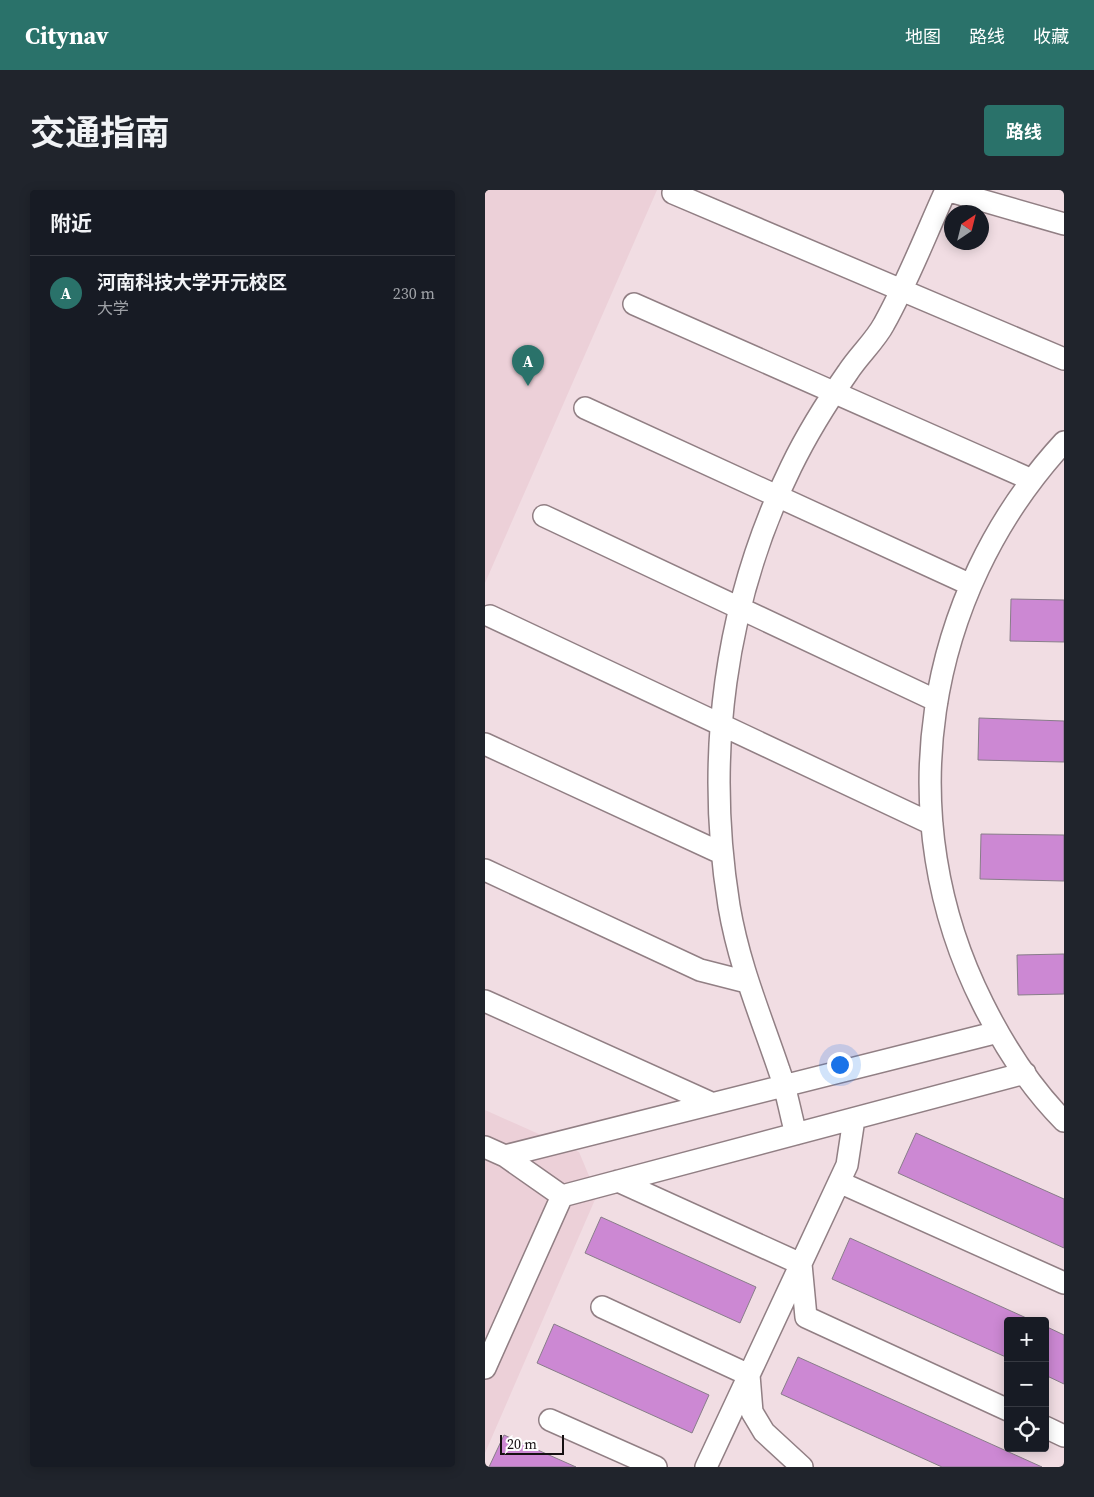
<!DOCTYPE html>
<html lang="zh">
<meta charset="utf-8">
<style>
:root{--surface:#171b24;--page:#20242c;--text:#f1f3f6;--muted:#9ea1a6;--line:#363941;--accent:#2a726a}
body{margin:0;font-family:"Source Serif 4","Noto Sans SC",serif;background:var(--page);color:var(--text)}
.controls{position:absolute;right:15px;bottom:15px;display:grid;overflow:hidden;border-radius:5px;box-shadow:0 2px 12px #0003}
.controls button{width:45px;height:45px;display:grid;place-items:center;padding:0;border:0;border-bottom:1px solid var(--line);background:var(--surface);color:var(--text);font:25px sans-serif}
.compass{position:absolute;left:459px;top:15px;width:45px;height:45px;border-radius:50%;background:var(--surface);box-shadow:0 2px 12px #0003;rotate:35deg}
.scale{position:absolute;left:15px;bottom:12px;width:64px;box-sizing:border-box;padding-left:5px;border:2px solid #161012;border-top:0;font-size:14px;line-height:18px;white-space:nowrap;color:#161012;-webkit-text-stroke:4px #fff;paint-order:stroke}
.you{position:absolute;left:354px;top:874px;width:18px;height:18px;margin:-12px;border:4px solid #fff;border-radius:50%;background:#1a73e8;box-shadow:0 0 0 8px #1a73e833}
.badge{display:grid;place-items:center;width:32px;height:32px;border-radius:50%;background:var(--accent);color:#fff;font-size:16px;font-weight:700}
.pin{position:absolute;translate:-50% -41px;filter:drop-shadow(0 1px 2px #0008)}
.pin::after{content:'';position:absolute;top:26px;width:18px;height:15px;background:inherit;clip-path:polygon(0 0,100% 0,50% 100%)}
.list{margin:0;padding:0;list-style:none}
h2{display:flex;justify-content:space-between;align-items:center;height:65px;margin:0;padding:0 20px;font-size:21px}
h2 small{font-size:16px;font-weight:400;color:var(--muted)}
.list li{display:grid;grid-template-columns:32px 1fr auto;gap:15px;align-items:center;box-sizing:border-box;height:75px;padding:0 20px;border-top:1px solid var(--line)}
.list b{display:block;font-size:19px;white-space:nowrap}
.list p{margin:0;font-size:16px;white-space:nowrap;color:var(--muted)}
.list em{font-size:16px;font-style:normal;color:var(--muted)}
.icon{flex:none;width:28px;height:28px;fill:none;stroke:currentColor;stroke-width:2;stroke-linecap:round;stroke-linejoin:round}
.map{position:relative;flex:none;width:579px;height:1277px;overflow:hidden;border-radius:5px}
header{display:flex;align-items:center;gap:30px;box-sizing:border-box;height:70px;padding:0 25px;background:var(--accent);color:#fff}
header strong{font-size:24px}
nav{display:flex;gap:28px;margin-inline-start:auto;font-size:18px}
.intro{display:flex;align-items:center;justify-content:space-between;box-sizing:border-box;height:120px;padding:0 30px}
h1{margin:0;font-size:35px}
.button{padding:12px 22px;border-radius:5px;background:var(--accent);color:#fff;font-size:18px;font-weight:700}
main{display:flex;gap:30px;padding:0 30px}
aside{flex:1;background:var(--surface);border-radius:5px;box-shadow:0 2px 12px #0003}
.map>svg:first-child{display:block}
</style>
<header>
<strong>Citynav</strong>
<nav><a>地图</a><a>路线</a><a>收藏</a></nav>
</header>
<div class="intro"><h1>交通指南</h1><a class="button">路线</a></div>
<main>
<aside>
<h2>附近<small></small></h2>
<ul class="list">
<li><span class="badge">A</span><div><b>河南科技大学开元校区</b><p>大学</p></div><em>230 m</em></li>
</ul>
</aside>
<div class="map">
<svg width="579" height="1277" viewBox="0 0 579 1277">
<rect width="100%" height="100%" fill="#f1dde3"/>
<!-- built -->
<path fill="#ecd0d8" d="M0,0h172l-172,393z
M0,920l94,42 18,43 -112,258z"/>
<!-- building -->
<path fill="#cc88d3" stroke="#887d89" d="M526,409l53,1v42l-54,-1z
M494,528l85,3v41l-86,-2z
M496,644l83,1v46l-84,-2z
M579,764v40l-46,1 -1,-40z
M431,943l148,66v49l-166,-75z
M116,1027l155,70 -16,36 -155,-70z
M365,1048l183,83h-25v37l-176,-79z
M69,1134l155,71 -17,38 -155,-70z
M560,1136l19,9v49l-19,-9z
M313,1167l244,110h-100l-161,-73z
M19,1245l72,32h-87z"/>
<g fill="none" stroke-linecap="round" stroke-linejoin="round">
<!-- minor casing -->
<g stroke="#917f84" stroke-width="24">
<path id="minor" d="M188,3l391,166
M149,114l398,176
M100,218l386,177
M579,252c-141,153 -175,376 -81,562 21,42 48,84 81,117
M59,326l393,185
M5,426l442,208
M0,554l236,109
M0,680l215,100 47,12
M0,811l226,102
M311,944c-6,-21 -9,-43 -17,-64 -19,-56 -40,-105 -50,-164 -24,-149 -5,-302 62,-439 16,-33 36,-65 57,-95 11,-17 27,-31 36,-48 24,-43 42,-90 62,-134l118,34
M0,957l20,9 57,40 -77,172
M20,966l493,-124
M133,991l183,83 5,53 202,93
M354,992l225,101
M77,1006l463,-123
M117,1117l147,68 3,37 12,20 38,35
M65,1230l106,47
M560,1237l19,9
M221,1277l141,-302 7,-46"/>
</g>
<!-- minor -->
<use href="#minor" stroke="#fff" stroke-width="21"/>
</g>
</svg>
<div class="controls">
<button>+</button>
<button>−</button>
<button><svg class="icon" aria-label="locate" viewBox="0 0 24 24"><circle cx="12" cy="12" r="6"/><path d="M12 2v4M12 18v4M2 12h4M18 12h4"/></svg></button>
</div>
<svg class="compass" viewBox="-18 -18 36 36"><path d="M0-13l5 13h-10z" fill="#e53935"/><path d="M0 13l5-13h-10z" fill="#9ea1a6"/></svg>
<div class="scale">20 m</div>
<div class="you"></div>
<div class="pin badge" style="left:43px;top:196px">A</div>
</div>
</main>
